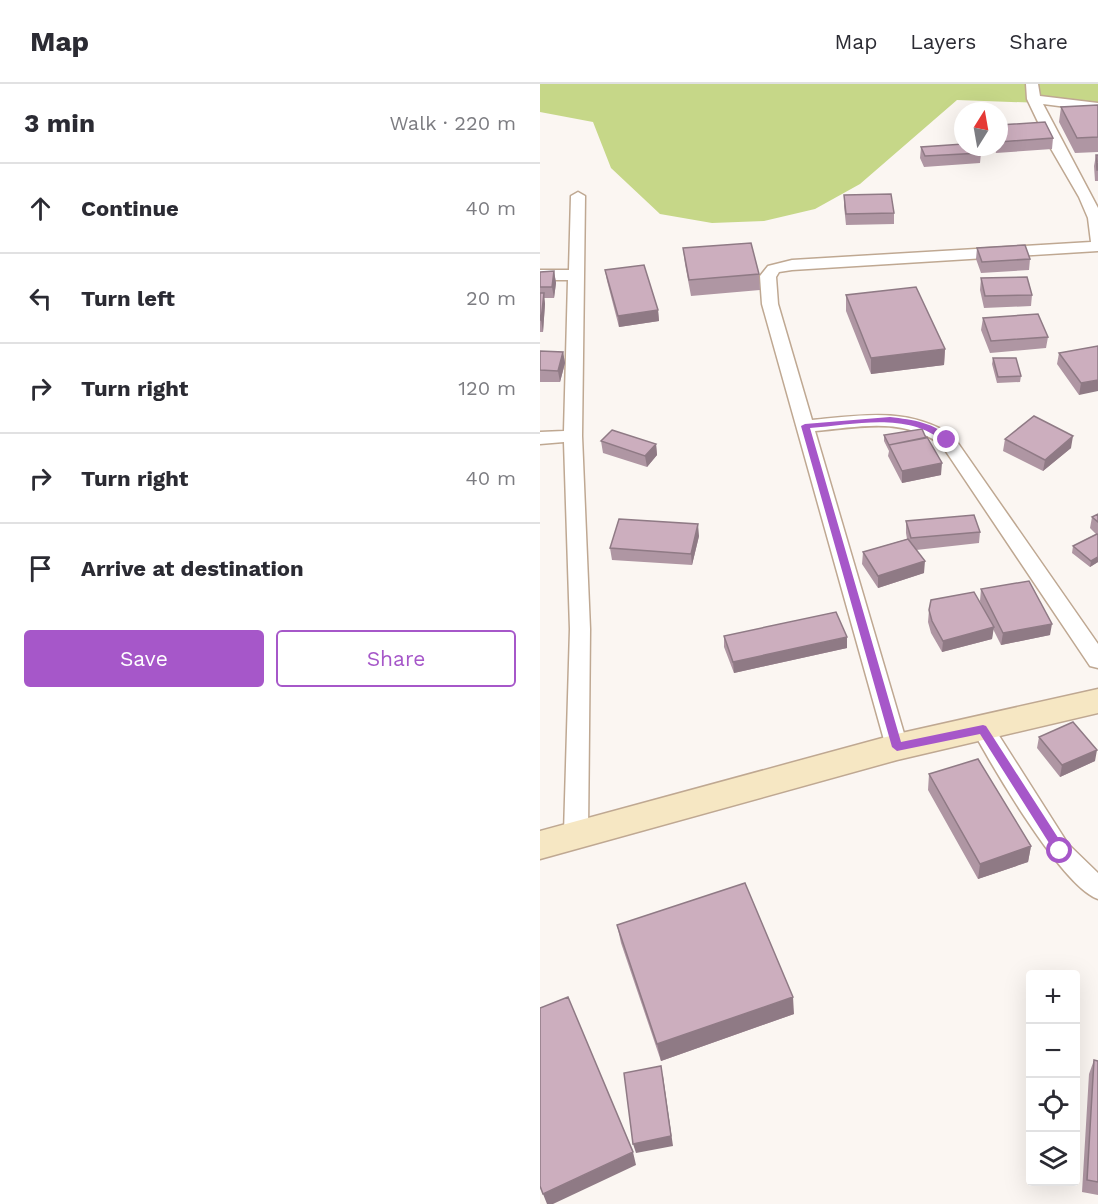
<!DOCTYPE html>
<meta charset="utf-8">
<style>
:root{--surface:#fff;--page:#f7f7f7;--text:#2b2b33;--muted:#7c7c81;--line:#e1e1e2;--accent:#a657c9}
body{margin:0;font-family:"Work Sans",sans-serif;background:var(--page);color:var(--text)}
.controls{position:absolute;right:18px;bottom:18px;display:grid;overflow:hidden;border-radius:6px;box-shadow:0 6px 24px #0002}
.controls button{width:54px;height:54px;display:grid;place-items:center;padding:0;border:0;border-bottom:2px solid var(--line);background:var(--surface);color:var(--text);font:30px sans-serif}
.compass{position:absolute;left:414px;top:18px;width:54px;height:54px;border-radius:50%;background:var(--surface);box-shadow:0 6px 24px #0002;rotate:11deg}
.stop{position:absolute;width:18px;height:18px;margin:-14px;border:4px solid #a657c9;border-radius:50%;background:#fff}
.stop.end{background:#a657c9;border-color:#fff;box-shadow:0 2px 6px #0008}
.list{margin:0;padding:0;list-style:none}
h2{display:flex;justify-content:space-between;align-items:center;height:78px;margin:0;padding:0 24px;font-size:26px}
h2 small{font-size:20px;font-weight:400;color:var(--muted)}
.list li{display:grid;grid-template-columns:39px 1fr auto;gap:18px;align-items:center;box-sizing:border-box;height:90px;padding:0 24px;border-top:2px solid var(--line)}
.list b{display:block;font-size:22px;white-space:nowrap}
.list em{font-size:20px;font-style:normal;color:var(--muted)}
.actions{display:flex;gap:12px;padding:18px 24px}
.actions a{flex:1;padding:14px 0;border:2px solid var(--accent);border-radius:6px;text-align:center;font-size:21px;color:var(--accent)}
.actions .main{background:var(--accent);color:#fff}
.icon{flex:none;width:33px;height:33px;fill:none;stroke:currentColor;stroke-width:2;stroke-linecap:round;stroke-linejoin:round}
.map{position:relative;flex:none;width:558px;height:1120px;overflow:hidden}
header{display:flex;align-items:center;gap:36px;box-sizing:border-box;height:84px;padding:0 30px;background:var(--surface);border-bottom:2px solid var(--line)}
header strong{font-size:28px}
nav{display:flex;gap:33px;margin-inline-start:auto;font-size:21px}
main{display:flex}
aside{flex:1;background:var(--surface)}
.map>svg:first-child{display:block}
</style>
<header>
<strong>Map</strong>
<nav><a>Map</a><a>Layers</a><a>Share</a></nav>
</header>
<main>
<aside>
<h2>3 min<small>Walk · 220 m</small></h2>
<ul class="list">
<li><svg class="icon" aria-label="ahead" viewBox="0 0 24 24"><path d="M12 20V5M6 11l6-6 6 6"/></svg><div><b>Continue</b></div><em>40 m</em></li>
<li><svg class="icon" aria-label="left" viewBox="0 0 24 24"><path d="M17 20v-9H6M10 6l-5 5 5 5"/></svg><div><b>Turn left</b></div><em>20 m</em></li>
<li><svg class="icon" aria-label="right" viewBox="0 0 24 24"><path d="M7 20v-9h11M14 6l5 5-5 5"/></svg><div><b>Turn right</b></div><em>120 m</em></li>
<li><svg class="icon" aria-label="right" viewBox="0 0 24 24"><path d="M7 20v-9h11M14 6l5 5-5 5"/></svg><div><b>Turn right</b></div><em>40 m</em></li>
<li><svg class="icon" aria-label="arrive" viewBox="0 0 24 24"><path d="M6 21V4h12l-3 4 3 4H6"/></svg><div><b>Arrive at destination</b></div></li>
</ul>
<div class="actions"><a class="main">Save</a><a>Share</a></div>
</aside>
<div class="map">
<svg width="558" height="1120" viewBox="0 0 558 1120">
<rect width="100%" height="100%" fill="#fbf6f2"/>
<!-- green -->
<path fill="#c6d788" d="M0,0h558v21l-141,-5 -97,84 -45,25 -51,12 -52,2 -52,-9 -49,-46 -18,-46 -53,-10z"/>
<g fill="none" stroke-linecap="round" stroke-linejoin="round">
<!-- street casing -->
<g stroke="#bfa892" stroke-width="3">
<path id="street" d="M486,0h12l2,12 58,7v8l-55,-7 55,104v43l-306,19 -13,2 -3,5 2,27 34,116c50,-5 97,-13 141,16l145,208v24l-8,-2 -149,-222c-41,-27 -80,-17 -126,-13l93,316 -3,6 -8,3 -8,-3 -3,-6 -124,-443 -2,-28 8,-10 24,-6 299,-18 -3,-24 -9,-21 -29,-50 -23,-48z
M38,108l7,4 -3,240 8,193 -2,204 -4,7 -8,3 -8,-3 -4,-7 6,-204 -6,-187 -24,2v-12l24,-1 4,-151h-28v-10h29l2,-74z
M443,636l8,3 77,121 30,29v26c-36,-12 -106,-133 -126,-170l3,-6z"/>
</g>
<!-- secondary casing -->
<g stroke="#bfa892" stroke-width="3">
<path id="secondary" d="M558,605v24l-201,47 -357,99v-28l357,-97z"/>
</g>
<!-- street -->
<use href="#street" fill="#fff" fill-rule="evenodd"/>
<!-- secondary -->
<use href="#secondary" fill="#f6e7c3" fill-rule="evenodd"/>
</g>
<!-- wall -->
<path fill="#af96a3" d="M558,21v47l-23,1 -16,-31 2,-15z
M459,41l54,13 -1,11 -56,4 -2,-6h5z
M381,63l60,6 -1,10 -56,4 -4,-9z
M556,71h2v26h-3l-1,-15z
M304,111l50,18v11l-48,1 -2,-19z
M143,164l76,26 1,16 -69,6 -6,-32z
M437,164l53,11 -1,11 -48,3 -5,-14z
M65,186l53,40 1,11 -40,6 -12,-46z
M14,187l2,12 -2,15h-10l1,6 -2,28h-3v-60z
M441,194l51,17 -1,11 -47,2 -4,-18z
M306,211l99,54 -1,16 -73,9 -25,-63z
M443,234l65,19 -2,11 -56,5 -9,-23z
M558,262l-19,49 -22,-31 2,-11z
M0,267l23,1 2,11 -5,19h-20z
M453,274l28,18 -1,6 -23,1 -5,-19z
M344,351l57,40 -39,8 -14,-27 1,-5 -5,-10z
M465,355l66,9 -28,23 -40,-20z
M61,357l55,3 1,11 -10,12 -44,-14z
M558,430v48l-8,5 -18,-14 1,-7 23,-12 -6,-6 2,-11z
M366,437l74,11 -1,11 -63,7 8,23 -46,15 -16,-24 1,-12 44,-13 -1,-6z
M159,452l-7,29 -80,-5 -2,-12z
M441,505l69,46 -49,10 -8,-16 -1,10 -50,13 -11,-19 -3,-11 1,-12h55l-4,-9z
M184,552l123,12 -113,25 -10,-26z
M499,653l56,24 -35,16 -23,-29z
M389,690l102,72 -3,16 -50,17 -50,-89z
M77,841l177,89 -133,47 -40,-118z
M554,976l4,1v134l-16,-3 7,-118z"/>
<!-- shaded-wall -->
<path fill="#8f7a85" d="M14,187l2,12 -2,15 -2,-11z
M4,209l1,11 -2,28 -2,-12z
M118,226l1,11 -40,6 -1,-11z
M405,265l-1,16 -73,9v-16z
M23,268l2,11 -5,19 -2,-11z
M558,296v11l-19,4 2,-12z
M533,352l-2,12 -28,23 2,-11z
M116,360l1,11 -10,12 -2,-11z
M402,379l-1,12 -39,8v-12z
M158,440l1,12 -7,29 -1,-11z
M558,473v5l-8,5 1,-6z
M385,477l-1,12 -46,15v-12z
M512,540l-2,11 -49,10 2,-12z
M454,543l-2,12 -50,13 1,-11z
M307,553v11l-113,25 -1,-11z
M557,666l-2,11 -35,16 2,-12z
M491,762l-3,16 -50,17 2,-15z
M253,913l1,17 -133,47 -4,-17z
M123,992l10,70 -37,7 -3,-9z
M93,1068l3,13 -83,39h-6l-4,-10z"/>
<!-- building -->
<path fill="#ccaebe" stroke="#8f7a85" stroke-width="1.5" d="M558,21v32l-21,1 -16,-31z
M505,38l8,16 -54,4v-17z
M423,60v3h15l3,6 -56,3 -4,-9z
M556,71h2v15h-1z
M351,110l3,19 -48,1 -2,-19z
M211,159l8,31 -70,6 -6,-32z
M485,161l5,14 -48,3 -5,-14z
M104,181l14,45 -40,6 -13,-46z
M14,187l-2,16h-12v-15z
M487,193l5,18 -47,1 -4,-18z
M376,203l29,62 -74,9 -25,-63z
M0,209h4l-3,27h-1z
M498,230l10,23 -57,4 -8,-23z
M558,262v34l-17,3 -22,-30z
M0,267l23,1 -5,19 -18,-1z
M453,274h23l5,18 -23,1z
M494,332l39,20 -28,24 -40,-21z
M382,345l4,9 -37,7 -5,-10z
M72,346l44,14 -11,12 -44,-15z
M387,353l15,26 -40,8 -13,-26z
M558,430v8l-6,-5z
M434,431l6,17 -69,6 -5,-17z
M79,435l79,5 -7,30 -81,-6z
M557,450l1,1v22l-7,4 -18,-15z
M368,455l17,22 -47,15 -15,-24z
M489,497l23,43 -49,9 -22,-44z
M434,508l20,35 -51,14 -11,-20 -3,-11 2,-10z
M296,528l11,25 -114,25 -9,-26z
M533,638l24,28 -35,15 -23,-28z
M438,675l53,87 -51,18 -51,-90z
M205,799l48,114 -136,47 -40,-119z
M28,913l65,155 -90,42 -3,-8v-178z
M554,976l4,1v121l-11,-2z
M121,982l10,70 -38,8 -9,-71z"/>
<!-- route -->
<path fill="#a657c9" d="M350,333c23,3 45,5 61,23l-7,2c-36,-31 -91,-17 -134,-14l91,314 82,-17 3,1 78,121v7h-8l-76,-120 -83,17 -5,-4 -91,-321 4,-2z"/>
</svg>
<div class="controls">
<button>+</button>
<button>−</button>
<button><svg class="icon" aria-label="locate" viewBox="0 0 24 24"><circle cx="12" cy="12" r="6"/><path d="M12 2v4M12 18v4M2 12h4M18 12h4"/></svg></button>
<button><svg class="icon" aria-label="layers" viewBox="0 0 24 24"><path d="M12 4l9 5-9 5-9-5zM3 14l9 5 9-5"/></svg></button>
</div>
<svg class="compass" viewBox="-18 -18 36 36"><path d="M0-13l5 13h-10z" fill="#e53935"/><path d="M0 13l5-13h-10z" fill="#7c7c81"/></svg>
<div class="stop" style="left:520px;top:767px"></div>
<div class="stop end" style="left:407px;top:356px"></div>
</div>
</main>
